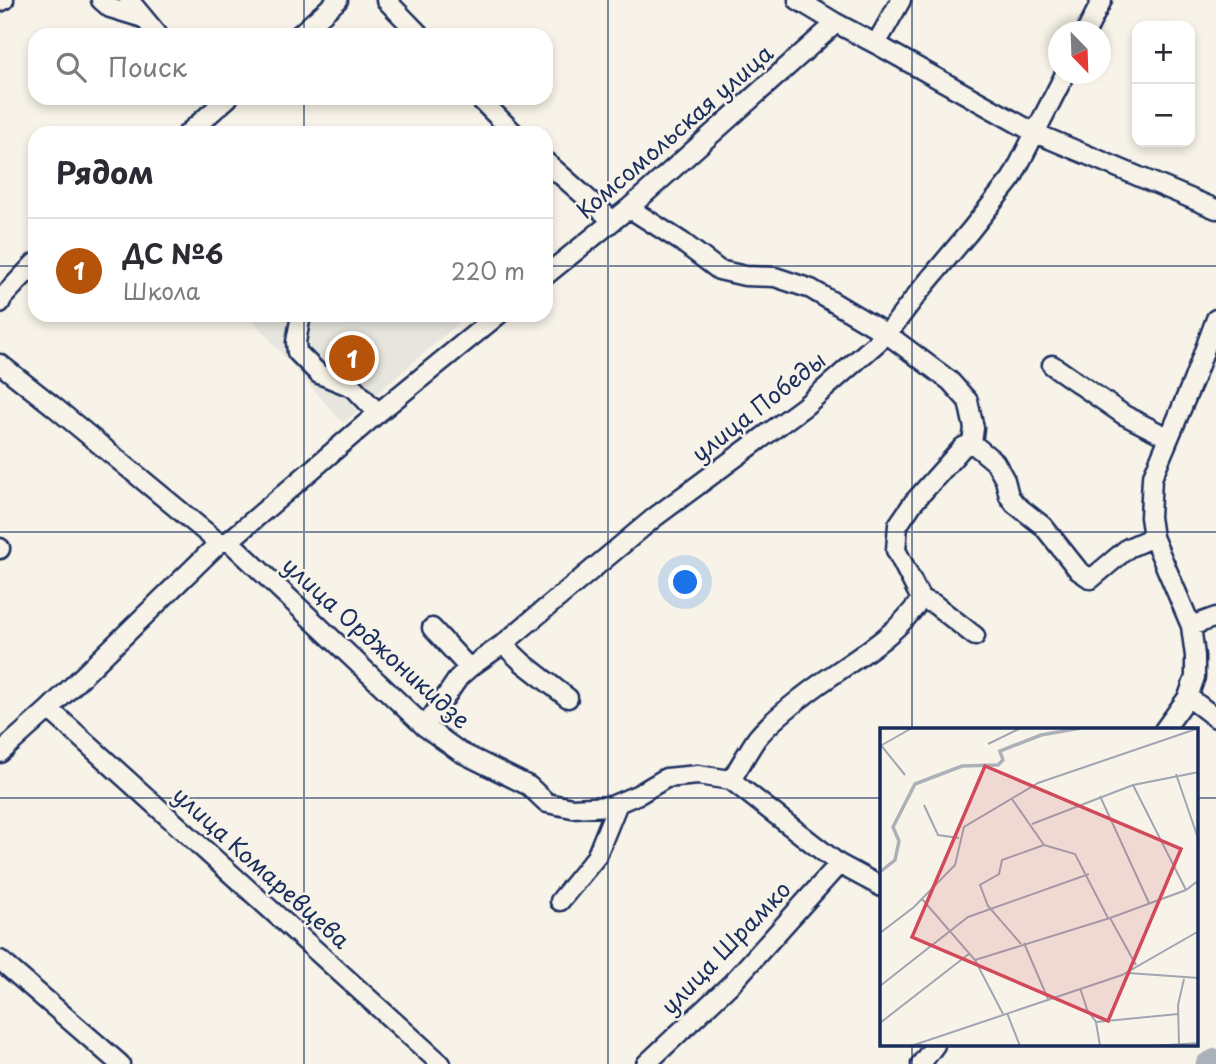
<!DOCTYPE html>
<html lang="ru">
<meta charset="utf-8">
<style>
:root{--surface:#fff;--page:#f2f2f3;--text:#2b2b33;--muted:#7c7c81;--line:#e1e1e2;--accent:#b45309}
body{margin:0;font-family:"Playpen Sans",sans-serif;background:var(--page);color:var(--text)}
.controls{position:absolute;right:21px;top:21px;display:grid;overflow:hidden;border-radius:14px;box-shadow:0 4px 10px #0003}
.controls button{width:63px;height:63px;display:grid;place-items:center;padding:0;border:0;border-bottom:2px solid var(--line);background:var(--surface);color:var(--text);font:35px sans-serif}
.compass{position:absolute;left:1048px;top:21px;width:63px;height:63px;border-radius:50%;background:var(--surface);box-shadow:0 4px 10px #0003;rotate:157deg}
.you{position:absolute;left:686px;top:583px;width:24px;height:24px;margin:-18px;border:5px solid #fff;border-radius:50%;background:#1a73e8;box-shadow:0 0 0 10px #1a73e833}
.badge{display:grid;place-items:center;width:46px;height:46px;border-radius:50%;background:var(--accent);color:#fff;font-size:23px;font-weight:700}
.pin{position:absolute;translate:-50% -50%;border:4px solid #fff;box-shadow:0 2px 7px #0006}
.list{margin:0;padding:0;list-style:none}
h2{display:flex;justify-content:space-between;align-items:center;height:91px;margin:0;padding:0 28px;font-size:30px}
h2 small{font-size:23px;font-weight:400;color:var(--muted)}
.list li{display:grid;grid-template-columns:46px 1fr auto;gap:21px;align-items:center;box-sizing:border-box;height:105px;padding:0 28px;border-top:2px solid var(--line)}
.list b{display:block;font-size:26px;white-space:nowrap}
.list p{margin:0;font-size:23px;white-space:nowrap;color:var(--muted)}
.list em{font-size:23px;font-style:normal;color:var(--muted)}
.icon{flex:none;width:38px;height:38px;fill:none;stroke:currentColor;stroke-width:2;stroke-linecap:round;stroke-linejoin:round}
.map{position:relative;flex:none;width:1216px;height:1064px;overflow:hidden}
.search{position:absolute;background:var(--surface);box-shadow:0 4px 10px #0003;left:28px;top:28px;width:525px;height:77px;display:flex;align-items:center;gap:18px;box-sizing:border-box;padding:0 24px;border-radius:21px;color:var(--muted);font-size:26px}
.panel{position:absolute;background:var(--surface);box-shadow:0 4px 10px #0003;left:28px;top:126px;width:525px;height:196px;border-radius:21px}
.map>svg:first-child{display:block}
</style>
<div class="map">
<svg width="1216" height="1064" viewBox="0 0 1216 1064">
<rect width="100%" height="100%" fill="#f7f3e8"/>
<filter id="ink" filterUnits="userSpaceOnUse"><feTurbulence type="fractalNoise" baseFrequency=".0143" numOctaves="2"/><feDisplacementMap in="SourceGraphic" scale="14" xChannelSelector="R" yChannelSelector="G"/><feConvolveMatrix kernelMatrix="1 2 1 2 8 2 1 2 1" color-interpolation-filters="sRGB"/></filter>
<g filter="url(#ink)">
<!-- built -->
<path fill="#e6e5de" d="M248,315h220l-125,108z"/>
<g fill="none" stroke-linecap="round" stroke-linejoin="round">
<!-- river -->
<path stroke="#acb0b9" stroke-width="21" d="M1206,1064l10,-5"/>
<!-- minor casing -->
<g stroke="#1b2f5e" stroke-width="23">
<path id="minor" d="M101,0l9,8 33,10
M129,0l29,35
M386,0l34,35
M798,0l38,23 40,21 159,89 181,76
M0,2l4,-2
M1086,32l16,-32
M299,35l39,-35
M876,44l25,-44
M479,98l35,35
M188,133l40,-35
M546,162l67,59
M629,208l53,34 37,28 26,6 30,1 36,12 76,45 63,47 18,20 6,27 -2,15 -9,4 -50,56 -15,22 -2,25 25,49c-29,44 -81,67 -120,99 -13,10 -34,28 -44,40 -9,13 -17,28 -26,42
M546,275l83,-67 207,-185
M0,303l3,-6 32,-34
M301,315l-5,27 1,10 22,22 35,14 24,25
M0,364l52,41 167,138
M1052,365l72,50 45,23
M972,443l23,19 10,18 4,16 6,8 28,22 36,45 12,8 37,-31 25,-11
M229,541l196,186 35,25 69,34 18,17 25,5 39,-2 28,-12 27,-16 32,-3 33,5
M0,548v1
M921,599l13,5 41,32
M1191,626l25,-9
M432,628l37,40
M503,644l20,19 45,35
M1188,697l28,21
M49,709l392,355
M425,727l34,-50 10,-9 34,-24 152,-127 150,-111 82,-72 32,-42 51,-61 42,-53 53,-104
M1164,730l24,-33 7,-20v-21l-4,-30 -38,-89 -3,-20 2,-39 41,-97 23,-62
M0,753l49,-44 170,-166 10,-2 149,-128 120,-98
M731,780l108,84 43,23
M560,901l36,-44 22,-54
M0,960l120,104
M646,1064l87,-82 106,-118
M921,1064l14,-19"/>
</g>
<!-- minor -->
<use href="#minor" stroke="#f7f3e8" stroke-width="18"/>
</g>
</g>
<!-- grid -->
<path fill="none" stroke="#1b2f5e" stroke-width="2" stroke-opacity="0.55" d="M304,0v35M608,0v1064M912,0v730M304,98v35M0,266h35M546,266h670M304,315v749M0,532h1216M0,798h882M1197,798h19M912,1045v19"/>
<g text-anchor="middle" stroke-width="5" stroke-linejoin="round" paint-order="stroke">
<!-- street labels -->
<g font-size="23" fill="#1b2f5e" stroke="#f7f3e8">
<text transform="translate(675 132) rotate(-41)" y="8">Комсомольская улица</text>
<text transform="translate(759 407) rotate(-38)" y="8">улица Победы</text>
<text transform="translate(376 643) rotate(42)" y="8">улица Орджоникидзе</text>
<text transform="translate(261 868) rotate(42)" y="8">улица Комаревцева</text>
<text transform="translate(726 948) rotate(-46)" y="8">улица Шрамко</text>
</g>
</g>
<!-- overview -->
<g transform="translate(880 728)">
<rect width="318" height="318" fill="#f7f3e8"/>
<path fill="none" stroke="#acb0b9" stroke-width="3.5" d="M0,144l15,-12 4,-19 -6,-14 22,-43 47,-18 36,-1 5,-5 -3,-9 41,-16 40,-7"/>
<path fill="none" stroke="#9fa5b1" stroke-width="2" d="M0,16l25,31M108,16l33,-16M2,17l30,-17M296,46l23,67M253,57l53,105M220,68l49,107M132,71l32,46M44,77l14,30 21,3M152,96l101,-39 66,-13M164,117l31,9 33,64M42,171l53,61 28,54M230,190l26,47M0,205l34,-26 41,-42 9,-38 74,-44 161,-55M144,215l24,56M141,216l-33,-38 -8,-21 19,-11 3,-14 42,-15M95,232l135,-42 76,-28 13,-10M248,245l71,5M0,258l88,-69 121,-43M200,260l7,21M206,280l10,14 4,24M127,285l13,33M216,294l82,-8M0,295l90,-70M31,318l211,-71 77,-44M271,318l48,-3M299,318l-1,-41 6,-26"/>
<path fill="#d1495b" fill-opacity="0.15" stroke="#d1495b" stroke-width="3.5" d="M105,38l196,83 -73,172 -196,-84z"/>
<rect width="318" height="318" fill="none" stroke="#1b2f5e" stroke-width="3.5"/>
</g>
</svg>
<div class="controls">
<button>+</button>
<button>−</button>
</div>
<svg class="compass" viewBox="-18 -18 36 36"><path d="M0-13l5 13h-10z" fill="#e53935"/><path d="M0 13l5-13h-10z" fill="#7c7c81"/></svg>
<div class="you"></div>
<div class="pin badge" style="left:352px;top:358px">1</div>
<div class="search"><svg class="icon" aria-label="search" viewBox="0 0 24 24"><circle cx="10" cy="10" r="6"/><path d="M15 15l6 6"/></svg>Поиск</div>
<section class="panel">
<h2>Рядом<small></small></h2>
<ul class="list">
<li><span class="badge">1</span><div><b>ДС №6</b><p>Школа</p></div><em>220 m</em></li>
</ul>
</section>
</div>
